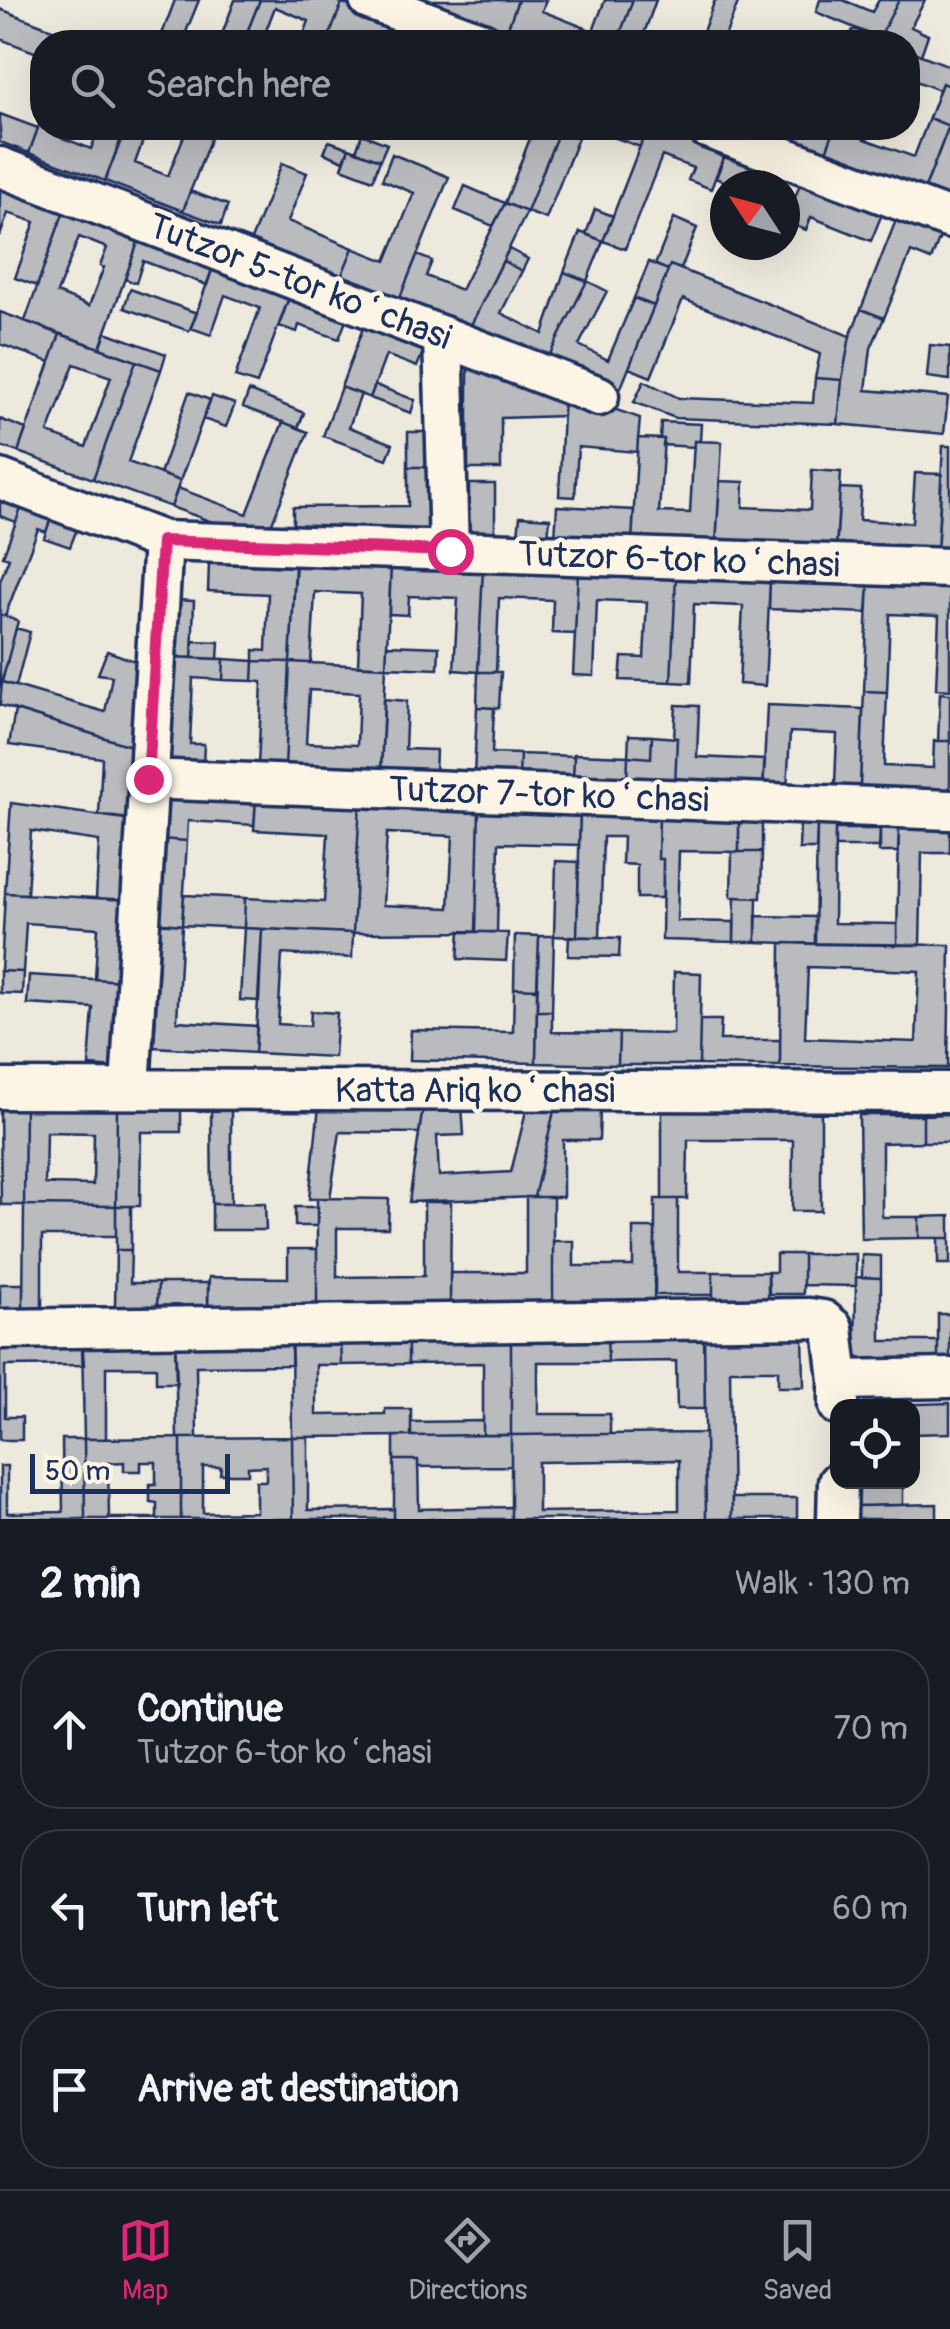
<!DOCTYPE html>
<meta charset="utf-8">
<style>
:root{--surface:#171b24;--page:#242831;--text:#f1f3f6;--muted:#9ea1a6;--line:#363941;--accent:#db2777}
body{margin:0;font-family:Pangolin,sans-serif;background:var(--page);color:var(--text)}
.controls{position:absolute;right:30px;bottom:30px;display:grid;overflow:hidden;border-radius:20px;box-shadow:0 10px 40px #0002}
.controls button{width:90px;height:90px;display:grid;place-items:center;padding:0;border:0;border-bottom:2px solid var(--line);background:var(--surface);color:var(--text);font:50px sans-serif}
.compass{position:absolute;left:710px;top:170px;width:90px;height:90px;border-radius:50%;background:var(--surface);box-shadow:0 10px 40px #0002;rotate:306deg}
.scale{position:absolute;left:30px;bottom:25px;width:200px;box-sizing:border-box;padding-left:10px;border:5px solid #1b2f5e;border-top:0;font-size:28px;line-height:35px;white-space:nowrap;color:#1b2f5e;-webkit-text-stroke:8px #fcf5e5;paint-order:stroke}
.stop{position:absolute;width:30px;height:30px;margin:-22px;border:8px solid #db2777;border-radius:50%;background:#fff}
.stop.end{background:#db2777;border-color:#fff;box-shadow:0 2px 10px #0008}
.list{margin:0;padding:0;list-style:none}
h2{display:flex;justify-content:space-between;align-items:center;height:130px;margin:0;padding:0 40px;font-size:42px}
h2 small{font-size:32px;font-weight:400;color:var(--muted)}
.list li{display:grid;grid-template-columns:65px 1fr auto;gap:30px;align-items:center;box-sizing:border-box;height:160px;margin:0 20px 20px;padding:0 20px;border:2px solid var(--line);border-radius:40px}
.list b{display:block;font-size:38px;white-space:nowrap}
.list p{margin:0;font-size:32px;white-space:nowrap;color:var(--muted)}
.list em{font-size:32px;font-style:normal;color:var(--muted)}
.icon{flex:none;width:55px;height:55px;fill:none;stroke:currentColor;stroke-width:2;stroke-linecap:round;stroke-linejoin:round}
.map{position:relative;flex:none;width:950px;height:1519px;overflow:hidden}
.search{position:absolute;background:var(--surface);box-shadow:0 10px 40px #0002;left:30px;right:30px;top:30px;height:110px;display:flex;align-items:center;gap:25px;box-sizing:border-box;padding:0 35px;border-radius:40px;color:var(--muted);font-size:38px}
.sheet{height:670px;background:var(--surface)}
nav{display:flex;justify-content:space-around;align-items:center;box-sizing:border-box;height:140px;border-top:2px solid var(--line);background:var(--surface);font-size:28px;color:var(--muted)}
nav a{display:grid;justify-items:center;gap:5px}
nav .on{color:var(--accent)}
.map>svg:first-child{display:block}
</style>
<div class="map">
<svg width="950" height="1519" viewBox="0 0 950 1519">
<rect width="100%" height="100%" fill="#eee9dd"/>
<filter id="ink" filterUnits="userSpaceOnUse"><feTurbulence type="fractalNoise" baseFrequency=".01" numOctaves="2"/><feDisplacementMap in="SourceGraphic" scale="20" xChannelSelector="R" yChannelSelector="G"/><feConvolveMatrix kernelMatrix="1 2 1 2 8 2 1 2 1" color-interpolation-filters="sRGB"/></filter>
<g filter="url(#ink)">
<!-- building -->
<path fill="#babbbe" stroke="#1b2f5e" stroke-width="2.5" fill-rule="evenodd" d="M175,0h24l-17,42h-23z
M235,0h25l-17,42h-24z
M260,0h75l7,3 -15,39h-26l8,-21 -34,-14 -13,34 -16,-6z
M434,0h84l-11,30 -74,-28z
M518,0h28l-4,11 51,20 12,-31h28l-16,42h-76l-34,-12z
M633,0h23l-15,42h-24z
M715,0h24l-16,42h-24z
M820,0h23l29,12 7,-12h20l-20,38 -63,-26z
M899,0h26l-14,27 17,8 -7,20 -13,-5v-8h-19l-10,-4z
M342,3l77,29 -5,10h-59l-7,-2 -1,2h-20z
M0,9l73,28 -2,5h-29v13l-42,-16z
M853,29l26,9 10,4h-41z
M908,50l42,16v21l-8,-4 -3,7 -31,-12z
M942,83l8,4 -1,39 -20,-8z
M0,114l38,14 -9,25 -29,-11z
M42,117v11h16l-3,7 36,14 8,-21 23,8 -17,45 -76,-28z
M929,118l20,8 -25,65 -99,-37 10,-26 79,29z
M950,123v86l-29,-11z
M187,128h13l13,4 -30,79 -78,-30 20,-51 19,8 -9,25 33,13z
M534,128h26l-33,84 -22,-9z
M560,128h22l-36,91 -19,-7z
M589,128h58l-7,19z
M647,128h20l59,22 -15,39 -23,-9 5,-12 -31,-12 -37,93 -22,-8z
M774,128h61l-10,26 -53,-20z
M362,134l25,10 -7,16 -24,-9z
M329,141l20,7 -5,13 -20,-8z
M349,148l31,12 -7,20 -31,-12z
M392,154l57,23 -50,123 -58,-23 12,-29 33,13 28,-68 -32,-13z
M725,155l41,16 -6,14h-26l-18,-7z
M282,163l25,10 -19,48 65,27 -12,29 -90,-37z
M0,182l66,23 -29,81 -22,-8 20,-56 -27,-9 -8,23z
M801,182l81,32 -11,27 -60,-24 -5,13 -21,-8z
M465,186l40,17 -12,23 -38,-16z
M190,191l38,14 -7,20 -38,-14z
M505,203l22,9 -57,115 -71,-27 18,-45 15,6 -6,15 35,14z
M66,205l75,29 -41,114 -75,-27zM79,237l28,11 -7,18 4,1 -15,39 -32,-13z
M595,209l18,7 -10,25 -17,-7z
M674,218l23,10 -16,41 -11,-4 -2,5 -13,-5z
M896,220l44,17 -9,23 -20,-8 -27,66 -23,-9z
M580,232l23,9 -16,40 -23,-9z
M141,234l74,27 -8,24 -64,-24 -7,22 -11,-4z
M509,249l19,10 -6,12 -19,-10z
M215,261l77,28 -35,95 -22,-7 25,-69 -35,-13 -14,40 -20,-7z
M503,261l19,10 -21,42 42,21 21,-62 23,9 -40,79 -77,-33z
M649,262l19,8 -14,36 -20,-8z
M670,265l180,71 -8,44 -27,-2 5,-24 -137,-55 -32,78 -22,-9z
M587,281l20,10 -28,54 29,15 26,-62 20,8 -36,89 -71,-35z
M130,289l67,24 -8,18 -65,-23z
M292,289l58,21 -11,29 -40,-14 -2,7 -18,-6z
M861,309l23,9 -13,30 -5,42 82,7 -4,37 -106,-10 4,-44 8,-44z
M0,312l60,22 -10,28 -50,-18z
M367,317l61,22 -11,28 -31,-12 -16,43 -29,-11z
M106,332l60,22 -5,16 -61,-22z
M60,334l76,27 -43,118 -75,-27zM74,364l37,13 -25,70 -38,-14z
M930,345l20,2v33l-23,-3z
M468,356l96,36 -1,24 -62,2v51h-33z
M136,361l25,9 -33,92 52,19 -9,26 -78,-28z
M815,378l27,2 -4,44 -163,-6 -41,-16 10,-21 35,17 134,5z
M375,385l40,15 -4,13 -41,-15z
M341,387l20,7 -12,33 44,17 -6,15 -64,-23z
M249,391l55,22 -6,15 -55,-21z
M189,392l21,8 -30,81 -20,-7z
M564,392l76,26 -3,34 -59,-5 -3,50 -16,-1z
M212,396l23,8 -9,23 -23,-8z
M0,419l26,10 -8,23 -18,-6z
M283,422l25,10 -36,91 -32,9 -69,-25 7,-19 69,26z
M661,422l40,2 -1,17h-6v6l-31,-2 1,-6h-4z
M408,432h20v35h-20z
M638,438l26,1 -5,73 31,1 4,-72 28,1 -6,104 -84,-5z
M943,446h7v107h-13z
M408,467h26v68l-141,1v-29l115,-1z
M812,470l29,2 -5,80 -120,-6 4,-65 24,1 -1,25 67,3z
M915,473l27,1 -5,79 -101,-6 4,-59 21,1 -2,31 53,3z
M469,484h26v49h-26z
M0,489l25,9 -9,24 -16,-6z
M25,498l29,11 -8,23 -8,-3 -33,87 -5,-2v-33l9,-23 -6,-2z
M557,506l77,4 -2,31 -77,-4z
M54,509l27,10 -11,28 -26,-9z
M520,516l30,2 -2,18 -30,-2z
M296,560l95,5 -5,102 -28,-2 3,-71 -46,-2 -4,71 -21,-1z
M209,563l86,4 -5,95 -36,-1v-11l12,1 2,-57 -60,-3z
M391,565l92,3 -5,104 -24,-2 4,-72 -49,-2 -1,19 -19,-1z
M483,568l95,4 -3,62 -23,-1 1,-33 -54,-2 -3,74h-18z
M578,572l98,4 -5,106 -51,-2 2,-23 22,1 3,-56 -50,-2 -3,76 -21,-1z
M676,576l94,4 -5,106 -26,-2 4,-78 -49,-2 -3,79 -20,-1z
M770,580l99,4 -2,29 -98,-4z
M869,580l81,3v107l-14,-1 3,-73 -49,-2 -3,78 -23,-1z
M174,600l20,1 -2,57 -21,-1z
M0,614l18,7 -18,67z
M16,628l14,4 -14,54 -14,-4z
M193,641l26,1 -1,17 -26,-1z
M387,645l52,2 -1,22 -52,-2z
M107,651l31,11 -4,85 -134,-42 2,-23 103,30 7,-36 -14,-2z
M171,657l53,2 -1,21 -30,-2 -3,66h14l-1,21 -37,-1z
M224,659l30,2 -1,20 -30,-1z
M254,661l36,1 -5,105 -27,-1 4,-84 -9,-1z
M290,662l96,5 -5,105 -96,-5zM309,690l50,3 -2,52 -51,-2z
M478,672h23l-2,36 -22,-1z
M864,691l23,1 -3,74 49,2 1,-27h16v49l-90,-4z
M940,693l10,1v47h-12z
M384,699l23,2 -2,48 31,1 -1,24 -54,-2z
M676,705l23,1 -2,51 68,3 -2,30 -88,-4 2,-48 -3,-1z
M767,705l96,4 -3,77 -25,-1 2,-51 -47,-2 -3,59 -24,-1z
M477,707l17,1 -2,45 28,1 -1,25 -45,-2z
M15,710l119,37 -5,72 -30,-4 3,-57 -93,-13z
M629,735l23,1 -1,22 -23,-2z
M652,736l25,2 -2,48 -48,-3 1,-27 23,2z
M520,754l54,2 -1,25 -54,-2z
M574,754l54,2 -1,27 -54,-2z
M162,794l94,5 -2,26 -66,-4 -1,20 -27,-2z
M256,799l104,3 -7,131 -109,-5 1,-30 79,4 4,-68 -74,-4z
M360,802l119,7 -3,123 -123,1zM387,833l66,3 -4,72 -66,-3z
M11,803l121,17 -3,80 -33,-2 3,-57 -68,-10 -4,63 -22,-1z
M479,809l101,1 -1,35 -80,-2 -2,89h-21z
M580,810l79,2 -1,47h5v39h-26v-33l-15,-1 1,-27h-20l-3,100h-23z
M659,817l80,2v33l-60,-1 -2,70 57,1v20l-72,-2 1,-81h-5z
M739,819h23v33h-23z
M800,824h17l-1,25h-17z
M817,824l18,1 -1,98 63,1v21l-82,-1z
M880,825l19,1 -1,26h-19z
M899,826l51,1v26h-28l-2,92h-23z
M835,829h45v18h-45z
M160,839l27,2 -5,84 -27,-2z
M732,852h30l-1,46 -30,-1z
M556,861l23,1 -2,75 -23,-1z
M5,893l124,7 -5,81 -29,-2 3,-51 -72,-5 -3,49 -22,-1z
M184,895l61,3 -1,30 -62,-3z
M735,897l22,1 -1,44h-22z
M756,916l59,1v27l-59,-2z
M161,923l21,2 -5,96 80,5 -2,27 -101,-6z
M244,928l18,1 -3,72 -19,-1z
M262,929l91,4 -1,25 -70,-4 -4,70 32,2 1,-15 26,2 -3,44 -79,-4z
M460,931l48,2 -2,28 -48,-2z
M515,935l24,1 -2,53 -23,-1z
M539,936h15l-2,75h-15z
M569,936l51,2 -1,19 -51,-1z
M781,943l169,2 -2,123 -168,-2zM808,967l111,4 -3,71 -111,-4z
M0,971l23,1 -1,22 -22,-1z
M674,972l27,1 -2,92h-81l1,-32 54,1z
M29,975l95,6 -6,87 -29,-2 4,-58 -66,-4z
M514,988l23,1 -1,74 -126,-3 1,-30 102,2z
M537,1011h15v21l67,1 -1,32 -82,-2z
M700,1020h21l-1,20h60v26l-81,-1z
M462,1105l2,30 -27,1 2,40 72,-4 15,-61h28l-20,86 -125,5 14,-95z
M319,1106l104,1 -4,26 -79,-1 -10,66 -21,1z
M0,1107h25l-1,98h-23z
M25,1107h92l-1,99 -92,-1zM46,1132l48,1 -1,52 -48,-1z
M117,1107h64v25h-40l-1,74h-24z
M211,1107h20v97h-19z
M554,1111h46l-1,29h-36v57h-29z
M662,1112h159v99h-29l1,-71h-105l-1,59h-25z
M950,1114v28h-27v-27z
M859,1115h64v27l-41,1v74h37v21l-58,1z
M526,1197h27v105l-103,1v-30h76z
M317,1198l72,1 -1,29h-51v49l87,-1v-74h27l-1,101 -133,2z
M655,1199h23v73h35v23h-58z
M265,1203l1,27h-54v-26z
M24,1205l92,1v30h-74v76h-19z
M116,1206h15v44h-15z
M295,1207h23l-1,19h-22z
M950,1216v22h-31v-21z
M633,1228h22l-1,75 -101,-1v-61h21v25h59z
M938,1238h12v26h-12z
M288,1249h29v56l-109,3 1,-31 79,1z
M116,1250h15l-1,33h28l-1,24h-42z
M776,1254h27v40h-34l-1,-22h8z
M803,1254h53v32l-53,-1z
M862,1255l19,1v22l-19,-1z
M713,1272h55v27l-55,-1z
M856,1277l25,1v63h57v22h-83z
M158,1283h50v25l-51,-1z
M0,1284h23v28h-23z
M938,1314h12v49h-12z
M803,1330l1,57h-26v-17h-48l2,149h-26l-2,-187z
M704,1332l1,77h-28l-1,-48 -68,1 -1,-29z
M607,1333l1,29h-70v52h72v20l-99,1v-101z
M511,1334v101h-28v-72l-75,1v-29z
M408,1335v29l-67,1 -1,-29z
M291,1336h49l1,29h-25v50l69,-1v-5h26v27l-119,1z
M291,1336l1,29 -96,1 1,72h-20l-2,-100z
M175,1338l2,45h-21v-16h-50v72h-22l-2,-100z
M82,1339l2,26 -79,1v51h17v23h-22v-100z
M950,1403v30l-38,1v-28h-57z
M483,1421v14l-72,1v-14z
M705,1433l1,86h-195v-84zM679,1460v50l-141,2v-50z
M511,1435v31l-93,1v-7h-24v-24z
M292,1437l1,82h-112v-81zM266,1466v15h-10v31l-53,1v-46h18l-1,7h28v-7z
M292,1437h16v73l86,-1v10h-101z
M181,1438v81h-96l-1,-80zM124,1462v9h17v-9h15v22h-6v18l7,1v15h-48l-1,-55z
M62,1439h22l1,80h-85v-53h7v47l56,-1z
M394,1460h24l1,49 92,-2v12h-117z
M857,1482h46v23l-46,1z
M732,1498h65v21h-65z
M937,1504v15h-80v-13z"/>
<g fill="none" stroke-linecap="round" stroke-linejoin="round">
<!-- minor casing -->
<g stroke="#1b2f5e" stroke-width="45">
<path id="minor" d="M369,0l113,42
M707,128l243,91
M0,167l599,229
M443,336l6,215
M0,479l163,62 787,27
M147,779l803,31
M130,1088l33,-547
M0,1089l950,3
M0,1329l809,-11 14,2 10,8 6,52v26
M839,1380l111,-2
M837,1519l1,-37"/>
</g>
<!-- minor -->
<use href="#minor" stroke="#fcf5e5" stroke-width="38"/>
</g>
</g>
<g fill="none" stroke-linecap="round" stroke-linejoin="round" filter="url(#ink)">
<!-- route -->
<path stroke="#db2777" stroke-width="12" d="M148,779l14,-238 288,10"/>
</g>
<g text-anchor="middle" stroke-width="9" stroke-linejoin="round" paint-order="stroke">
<!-- street labels -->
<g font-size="35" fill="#1b2f5e" stroke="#fcf5e5">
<text transform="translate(300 281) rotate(21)" y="12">Tutzor 5-tor koʻchasi</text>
<text transform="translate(679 559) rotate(2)" y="12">Tutzor 6-tor koʻchasi</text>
<text transform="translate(549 794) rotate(2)" y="12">Tutzor 7-tor koʻchasi</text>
<text x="475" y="1102">Katta Ariq koʻchasi</text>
</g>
</g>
</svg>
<div class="controls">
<button><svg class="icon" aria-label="locate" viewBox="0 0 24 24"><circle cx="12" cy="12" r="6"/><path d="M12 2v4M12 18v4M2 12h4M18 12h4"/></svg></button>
</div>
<svg class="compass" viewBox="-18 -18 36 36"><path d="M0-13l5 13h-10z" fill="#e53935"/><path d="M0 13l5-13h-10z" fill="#9ea1a6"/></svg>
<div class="scale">50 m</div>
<div class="stop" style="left:450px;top:551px"></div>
<div class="stop end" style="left:148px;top:779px"></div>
<div class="search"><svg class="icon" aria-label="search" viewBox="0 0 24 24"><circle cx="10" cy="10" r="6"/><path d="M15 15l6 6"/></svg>Search here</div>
</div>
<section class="sheet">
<h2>2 min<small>Walk · 130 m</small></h2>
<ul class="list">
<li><svg class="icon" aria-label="ahead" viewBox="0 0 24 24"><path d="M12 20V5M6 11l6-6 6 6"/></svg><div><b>Continue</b><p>Tutzor 6-tor koʻchasi</p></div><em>70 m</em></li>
<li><svg class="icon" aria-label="left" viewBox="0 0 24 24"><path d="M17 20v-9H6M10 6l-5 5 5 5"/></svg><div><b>Turn left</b></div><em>60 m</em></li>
<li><svg class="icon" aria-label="arrive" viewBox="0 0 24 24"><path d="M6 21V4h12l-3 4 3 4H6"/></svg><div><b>Arrive at destination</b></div></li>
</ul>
</section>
<nav>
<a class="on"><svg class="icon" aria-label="map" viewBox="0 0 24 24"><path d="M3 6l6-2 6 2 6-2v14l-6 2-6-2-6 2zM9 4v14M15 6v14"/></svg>Map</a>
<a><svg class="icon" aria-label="directions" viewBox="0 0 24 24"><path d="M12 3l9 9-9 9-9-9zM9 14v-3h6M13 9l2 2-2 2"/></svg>Directions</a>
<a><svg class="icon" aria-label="saved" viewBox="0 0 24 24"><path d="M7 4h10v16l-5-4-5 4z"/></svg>Saved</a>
</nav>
